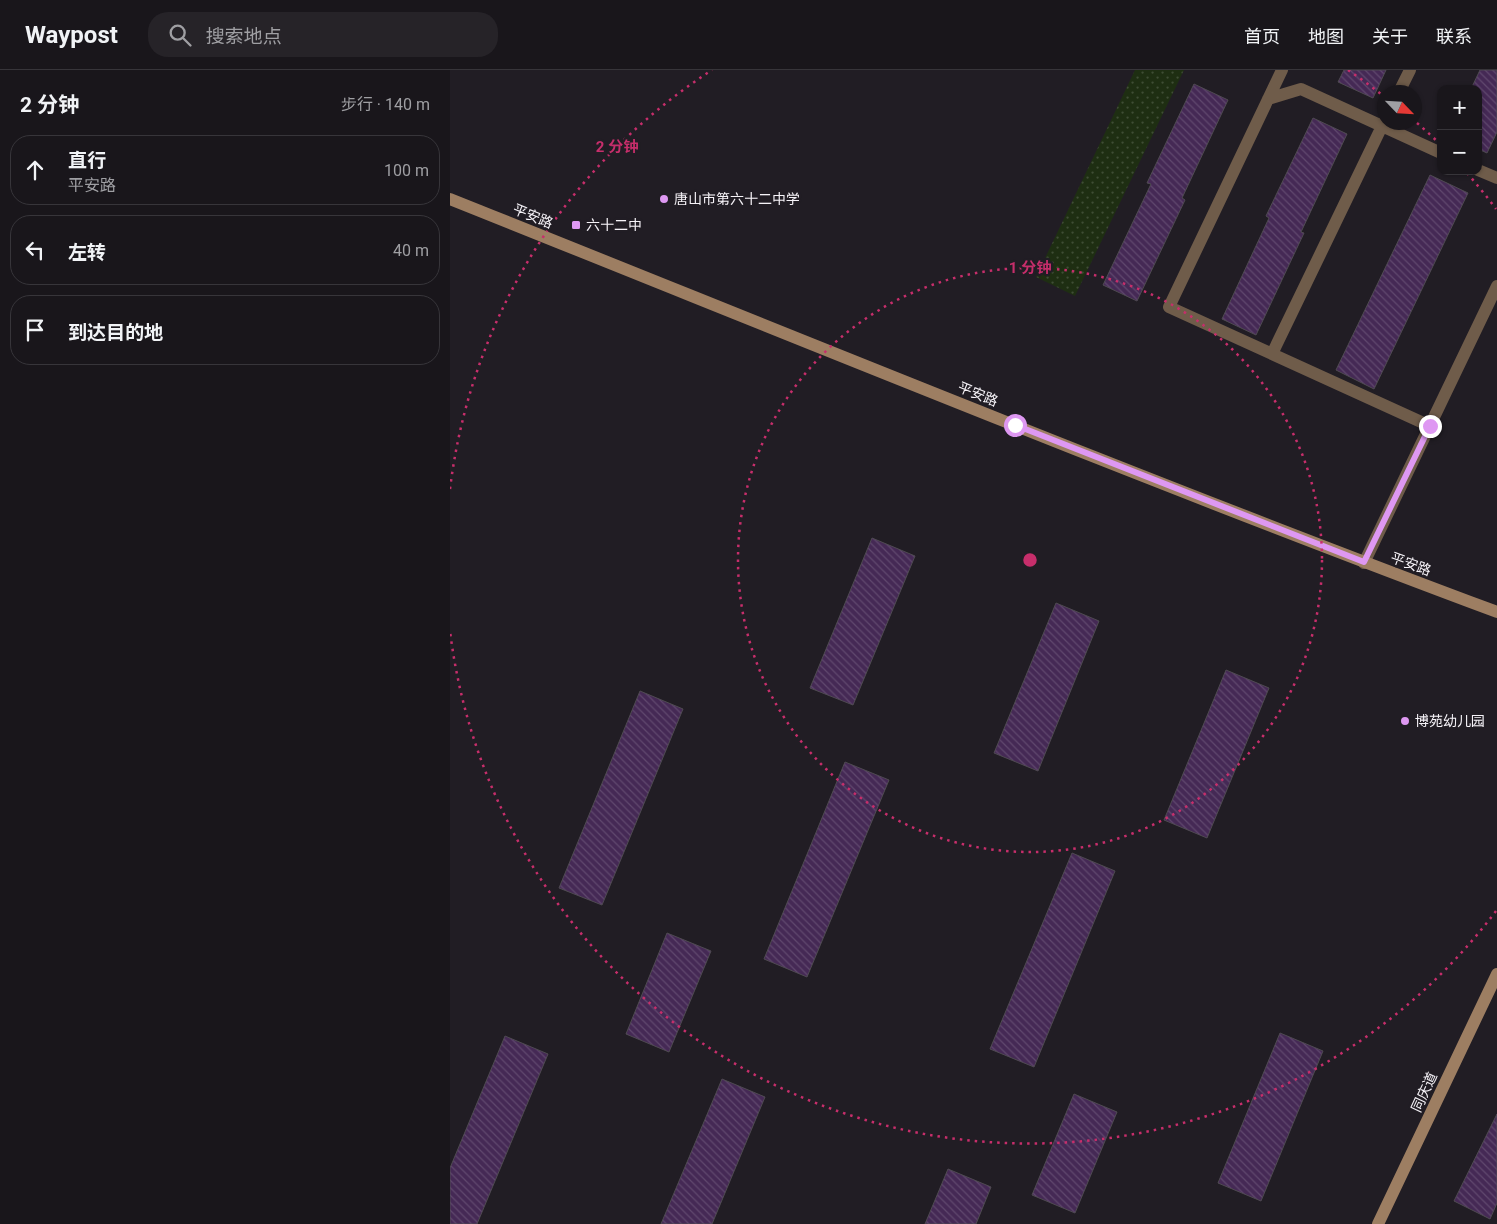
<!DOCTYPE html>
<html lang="zh">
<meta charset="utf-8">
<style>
:root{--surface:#19161b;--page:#262328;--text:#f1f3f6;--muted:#9f9fa3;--line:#37353a}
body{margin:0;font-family:Roboto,"Noto Sans SC",sans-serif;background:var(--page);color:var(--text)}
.controls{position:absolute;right:15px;top:15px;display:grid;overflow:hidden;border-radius:10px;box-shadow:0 1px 4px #0004}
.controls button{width:45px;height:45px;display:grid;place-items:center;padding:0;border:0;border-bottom:1px solid var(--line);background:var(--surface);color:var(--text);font:25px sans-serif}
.compass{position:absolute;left:927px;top:15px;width:45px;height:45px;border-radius:50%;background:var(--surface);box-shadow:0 1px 4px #0004;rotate:115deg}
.stop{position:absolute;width:15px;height:15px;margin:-11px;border:4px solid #de98f2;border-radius:50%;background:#fff}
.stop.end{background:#de98f2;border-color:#fff;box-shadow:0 1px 5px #0008}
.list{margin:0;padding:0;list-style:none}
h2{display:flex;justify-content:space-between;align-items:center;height:65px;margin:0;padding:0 20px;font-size:21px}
h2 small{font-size:16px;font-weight:400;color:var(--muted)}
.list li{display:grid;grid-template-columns:32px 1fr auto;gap:15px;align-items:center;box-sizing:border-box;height:70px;margin:0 10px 10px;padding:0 10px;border:1px solid var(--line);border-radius:20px}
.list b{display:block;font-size:19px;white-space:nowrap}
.list p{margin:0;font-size:16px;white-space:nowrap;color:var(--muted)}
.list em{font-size:16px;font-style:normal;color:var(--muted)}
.icon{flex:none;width:28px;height:28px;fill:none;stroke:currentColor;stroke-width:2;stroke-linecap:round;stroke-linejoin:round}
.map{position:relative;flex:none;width:1047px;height:1154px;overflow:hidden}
header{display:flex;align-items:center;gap:30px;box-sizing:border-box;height:70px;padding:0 25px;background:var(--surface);border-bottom:1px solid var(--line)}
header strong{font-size:24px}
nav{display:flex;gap:28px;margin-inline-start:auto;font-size:18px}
.search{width:350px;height:45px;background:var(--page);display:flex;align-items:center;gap:12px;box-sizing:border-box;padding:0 18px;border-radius:20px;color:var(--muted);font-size:19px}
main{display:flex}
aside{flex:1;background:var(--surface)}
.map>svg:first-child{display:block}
</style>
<header>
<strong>Waypost</strong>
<div class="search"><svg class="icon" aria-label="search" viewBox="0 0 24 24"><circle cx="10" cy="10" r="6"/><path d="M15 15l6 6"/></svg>搜索地点</div>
<nav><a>首页</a><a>地图</a><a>关于</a><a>联系</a></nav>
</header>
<main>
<aside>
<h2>2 分钟<small>步行 · 140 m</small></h2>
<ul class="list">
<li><svg class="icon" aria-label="ahead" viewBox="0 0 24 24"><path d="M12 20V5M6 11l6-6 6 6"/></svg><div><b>直行</b><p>平安路</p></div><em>100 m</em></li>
<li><svg class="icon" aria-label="left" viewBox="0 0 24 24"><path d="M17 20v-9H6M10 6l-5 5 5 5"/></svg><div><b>左转</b></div><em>40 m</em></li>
<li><svg class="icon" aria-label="arrive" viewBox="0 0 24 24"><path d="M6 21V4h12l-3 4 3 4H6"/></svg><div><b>到达目的地</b></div></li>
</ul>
</aside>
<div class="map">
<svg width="1047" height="1154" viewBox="0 0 1047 1154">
<defs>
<pattern id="garden-dots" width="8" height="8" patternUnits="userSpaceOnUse" patternTransform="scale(1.25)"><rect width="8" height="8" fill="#1e2e12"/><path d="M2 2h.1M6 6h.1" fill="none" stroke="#3f4d35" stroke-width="1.8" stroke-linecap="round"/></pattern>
<pattern id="building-back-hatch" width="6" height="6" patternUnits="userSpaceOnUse" patternTransform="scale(1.25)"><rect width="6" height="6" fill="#452955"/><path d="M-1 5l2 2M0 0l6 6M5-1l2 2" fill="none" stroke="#60486e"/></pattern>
</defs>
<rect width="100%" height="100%" fill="#211d24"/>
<!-- garden -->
<path fill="url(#garden-dots)" d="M685,0h49l-109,226 -39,-19z"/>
<!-- building -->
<path fill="url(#building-back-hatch)" stroke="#4f4a52" d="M894,0h42l-13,28 -35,-16z
M1030,0h17v62l-10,21 -9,-4v-60h-7z
M744,14l34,16 -46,98 3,2 -48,101 -34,-16 48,-101 -4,-1z
M863,48l34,16 -46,98 3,1 -48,102 -34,-16 47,-101 -3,-2z
M980,105l38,18 -94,196 -38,-19z
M422,468l43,18 -62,149 -43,-17z
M606,533l43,18 -61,150 -44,-18z
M776,600l43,18 -62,150 -43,-18z
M190,621l43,18 -81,196 -43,-17z
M395,692l44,18 -82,197 -43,-18z
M622,783l43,18 -81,196 -44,-18z
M217,863l44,18 -42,101 -43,-18z
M830,963l43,18 -62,150 -43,-18z
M55,966l43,18 -71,170h-27v-56z
M272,1009l43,18 -53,127h-51z
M624,1024l43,18 -42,101 -43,-18z
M1047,1044v89l-7,16 -36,-18z
M498,1099l43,18 -15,37h-51z"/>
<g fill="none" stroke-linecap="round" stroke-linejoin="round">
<!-- lane -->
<path stroke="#6f5c4a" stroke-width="12" d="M832,0l-113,237 261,119
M949,22l11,-22
M818,29l33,-10 140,64
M1028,100l19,8
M822,284l112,-232"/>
<!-- street -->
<path stroke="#6f5c4a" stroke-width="12" d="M914,493l133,-277"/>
<!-- secondary -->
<path stroke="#9d7e62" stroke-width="12" d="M0,129c348,139 696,282 1047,413
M928,1154l119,-250"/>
</g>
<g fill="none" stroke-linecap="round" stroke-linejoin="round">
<!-- route -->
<path stroke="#de98f2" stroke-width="6" d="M565,355l349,137 66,-136"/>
</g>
<!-- distance rings -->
<g fill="none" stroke="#c72e6b" stroke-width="2.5" stroke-dasharray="2.5 5">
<circle cx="580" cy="490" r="292"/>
<path d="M1046 841A584 584 0 0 1 0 561M0 419A584 584 0 0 1 262 0M898 0A584 584 0 0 1 931 24M967 53A584 584 0 0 1 989 73M1017 103A584 584 0 0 1 1046 139"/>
</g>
<!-- markers -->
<g fill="#de98f2" stroke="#211d24" stroke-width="2">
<circle cx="214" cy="129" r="5"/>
<rect x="121" y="150" width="10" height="10" rx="2.5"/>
<circle cx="955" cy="651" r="5"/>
</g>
<g text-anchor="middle" stroke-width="4.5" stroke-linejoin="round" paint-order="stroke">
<!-- poi labels -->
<g font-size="14" fill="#f6f3f8" stroke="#211d24" text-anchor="start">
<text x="224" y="134">唐山市第六十二中学</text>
<text x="136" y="160">六十二中</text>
<text x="965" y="656">博苑幼儿园</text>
</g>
<!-- street labels -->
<g font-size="14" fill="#f6f3f8" stroke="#211d24">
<text transform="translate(83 146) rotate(22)" y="5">平安路</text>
<text transform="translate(528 324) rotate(22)" y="5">平安路</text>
<text transform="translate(961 494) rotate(20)" y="5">平安路</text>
<text transform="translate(974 1022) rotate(-65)" y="5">同庆道</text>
</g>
</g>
<circle cx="580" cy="490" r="8" fill="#c72e6b" stroke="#211d24" stroke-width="2.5"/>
<g font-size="15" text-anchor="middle" font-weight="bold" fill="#c72e6b" stroke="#211d24" stroke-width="4.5" stroke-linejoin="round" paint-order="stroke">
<text x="167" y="82">2 分钟</text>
<text x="580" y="203">1 分钟</text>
</g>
</svg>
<div class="controls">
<button>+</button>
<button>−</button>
</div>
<svg class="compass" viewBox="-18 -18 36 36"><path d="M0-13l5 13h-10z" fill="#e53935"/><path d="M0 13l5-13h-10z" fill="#9f9fa3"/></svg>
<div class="stop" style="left:565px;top:355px"></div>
<div class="stop end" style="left:980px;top:356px"></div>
</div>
</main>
